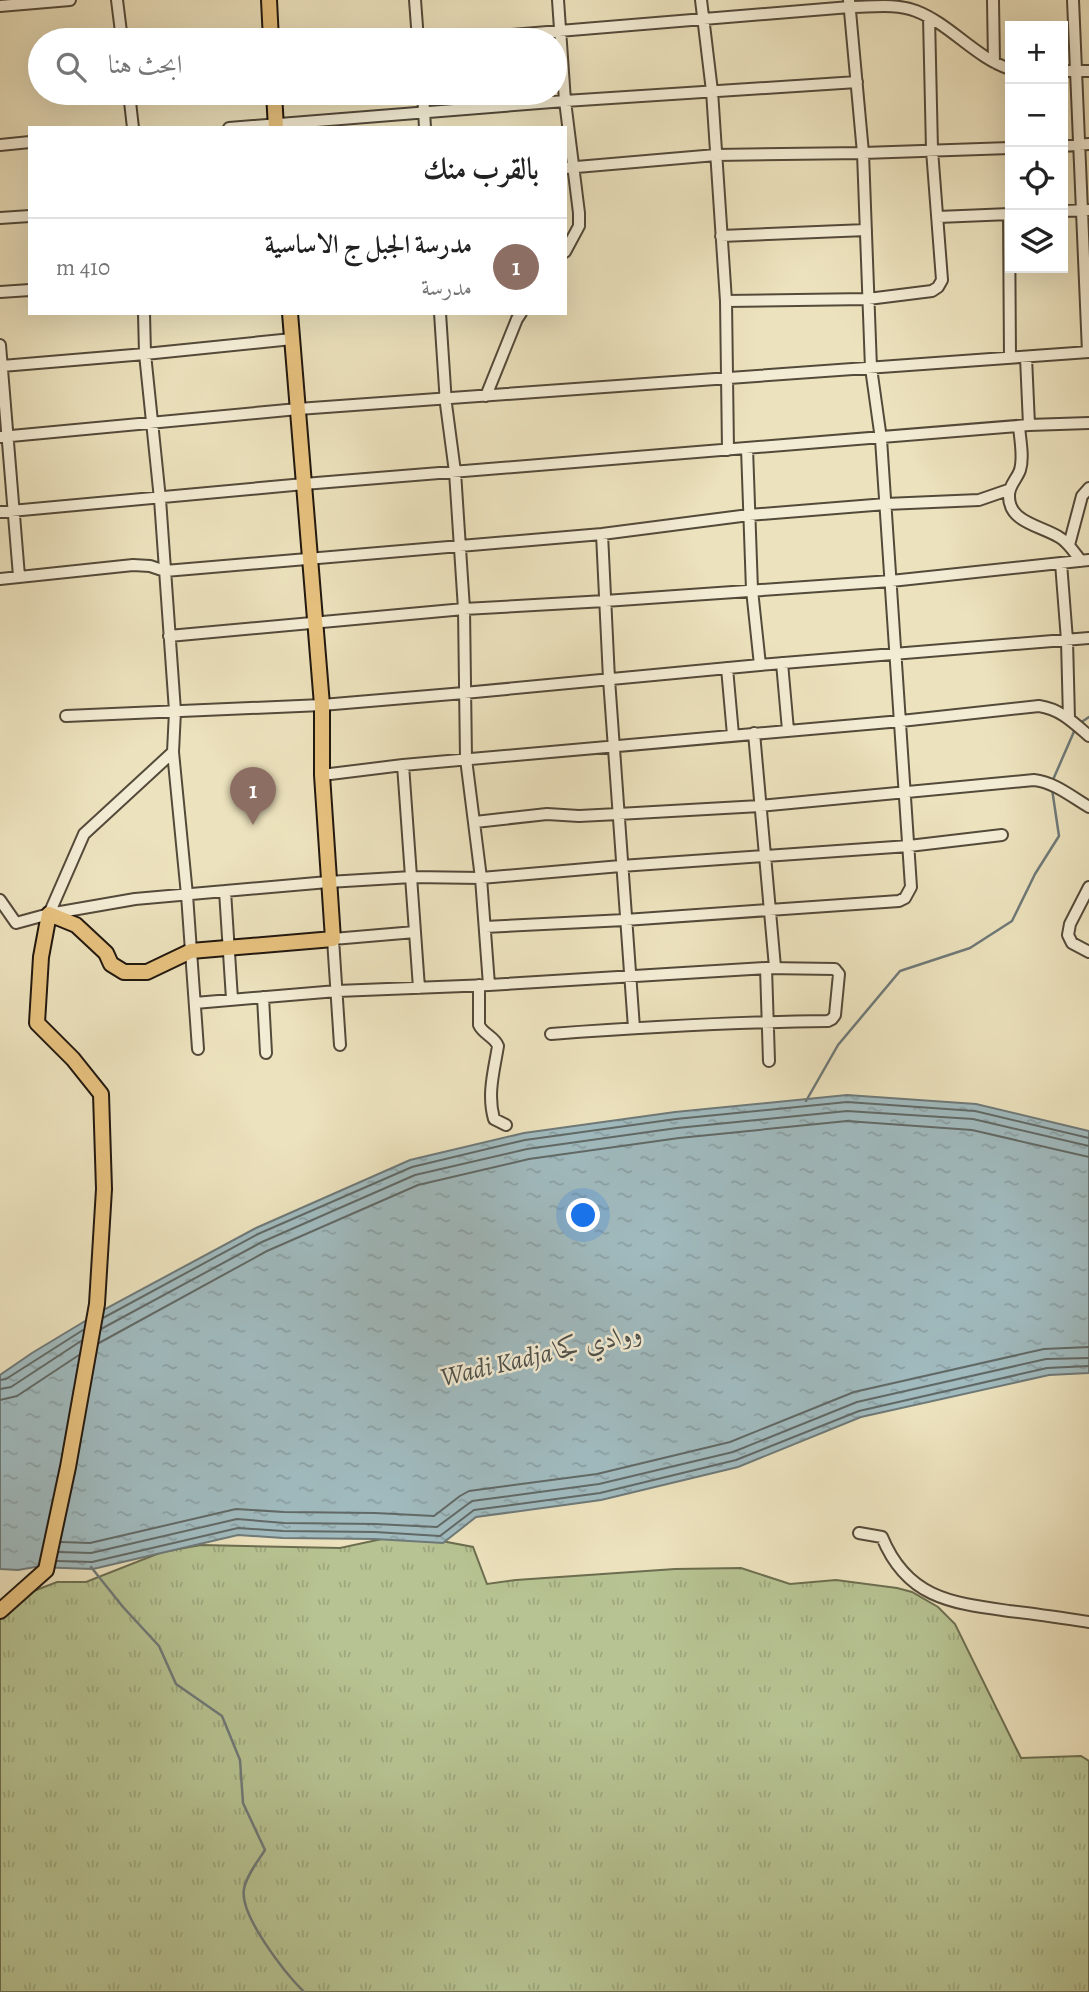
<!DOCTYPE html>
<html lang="ar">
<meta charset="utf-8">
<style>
:root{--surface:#fff;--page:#f2f2f2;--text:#222;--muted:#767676;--line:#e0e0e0;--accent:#8f2418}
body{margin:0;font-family:Alegreya,Amiri,serif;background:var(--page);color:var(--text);direction:rtl}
.controls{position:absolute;right:21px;top:21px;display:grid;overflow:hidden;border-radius:0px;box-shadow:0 7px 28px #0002}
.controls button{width:63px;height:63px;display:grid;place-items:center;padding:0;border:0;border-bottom:2px solid var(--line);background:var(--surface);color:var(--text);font:35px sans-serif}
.you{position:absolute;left:584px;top:1216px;width:24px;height:24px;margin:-18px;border:5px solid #fff;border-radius:50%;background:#1a73e8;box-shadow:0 0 0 10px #1a73e833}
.badge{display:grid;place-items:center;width:46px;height:46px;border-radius:50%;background:var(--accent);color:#fff;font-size:23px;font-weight:700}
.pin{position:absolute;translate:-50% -58px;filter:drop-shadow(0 2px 4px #0008)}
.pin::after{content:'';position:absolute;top:37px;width:24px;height:21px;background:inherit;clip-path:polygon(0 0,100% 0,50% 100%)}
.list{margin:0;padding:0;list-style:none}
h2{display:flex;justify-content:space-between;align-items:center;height:91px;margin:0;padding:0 28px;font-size:30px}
h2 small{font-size:23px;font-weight:400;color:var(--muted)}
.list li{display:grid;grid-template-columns:46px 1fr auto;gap:21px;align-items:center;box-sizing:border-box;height:98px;padding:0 28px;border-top:2px solid var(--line)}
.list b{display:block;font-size:26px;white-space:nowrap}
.list p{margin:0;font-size:23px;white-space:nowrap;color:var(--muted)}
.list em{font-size:23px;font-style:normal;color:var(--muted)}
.icon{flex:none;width:38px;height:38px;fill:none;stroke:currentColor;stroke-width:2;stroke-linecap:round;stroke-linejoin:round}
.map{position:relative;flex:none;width:1089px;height:1992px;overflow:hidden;direction:ltr}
.search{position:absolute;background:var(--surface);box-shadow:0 7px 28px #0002;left:28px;top:28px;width:539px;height:77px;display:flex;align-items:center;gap:18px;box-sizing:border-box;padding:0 24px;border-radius:38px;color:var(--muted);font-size:26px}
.panel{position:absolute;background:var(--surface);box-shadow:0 7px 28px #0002;left:28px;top:126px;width:539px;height:189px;border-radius:0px;direction:rtl}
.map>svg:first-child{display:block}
</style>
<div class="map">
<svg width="1089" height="1992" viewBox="0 0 1089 1992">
<defs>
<pattern id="grass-tufts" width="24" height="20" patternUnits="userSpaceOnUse" patternTransform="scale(1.75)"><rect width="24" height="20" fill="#b7c392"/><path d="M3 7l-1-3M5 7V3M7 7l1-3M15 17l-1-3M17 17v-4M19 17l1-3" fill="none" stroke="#9da77d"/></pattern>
<pattern id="water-ripples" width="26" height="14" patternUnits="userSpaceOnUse" patternTransform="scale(1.75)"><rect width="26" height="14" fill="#a0babe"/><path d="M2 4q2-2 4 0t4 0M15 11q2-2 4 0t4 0" fill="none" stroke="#8a9fa2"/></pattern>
</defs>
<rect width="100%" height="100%" fill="#ece2bd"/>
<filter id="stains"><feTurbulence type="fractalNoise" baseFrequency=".00286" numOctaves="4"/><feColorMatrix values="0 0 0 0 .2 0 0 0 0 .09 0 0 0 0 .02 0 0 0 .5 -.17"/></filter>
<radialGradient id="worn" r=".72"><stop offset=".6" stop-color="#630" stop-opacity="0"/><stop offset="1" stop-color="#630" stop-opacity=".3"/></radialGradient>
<!-- grass -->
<path fill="url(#grass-tufts)" stroke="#6c6e50" stroke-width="2" d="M405,1534l68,13 14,37 29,-4 159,-11 66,-1 49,16 46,-4 61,8 15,4 26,15 17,17 66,134 60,-2 8,5v231h-1089v-381l18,-14 39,-15h29l76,-30 39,-7 139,3z"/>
<!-- water -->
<path fill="url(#water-ripples)" stroke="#6e7978" stroke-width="2" d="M847,1095l129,9 113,27v242l-40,2 -188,42 -123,50 -137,33 -125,17 -33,26 -68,-4 -92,-1 -45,-3 -145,34 -58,-2 -17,3 -18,-1v-194l32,-22 73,-44 151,-81 154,-68 114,-27 151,-21z"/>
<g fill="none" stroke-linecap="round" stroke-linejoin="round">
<!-- shore -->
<path stroke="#616966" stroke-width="2" d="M103,1318l155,-84 154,-67 113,-27 151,-21 171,-17 128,9 114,27
M101,1329l161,-87 153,-67 112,-26 150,-21 170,-17 126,8 116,27
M99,1343l168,-92 151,-66 111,-26 150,-21 168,-17 125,9 117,27
M0,1380l6,-1 77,-49
M0,1389l11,-2 70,-46
M0,1400l17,-4 62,-41
M61,1542l29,1 146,-34 48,3 91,1 59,3 26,-20 9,-5 128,-17 133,-32 124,-50 190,-43 45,-2
M59,1552l32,1 146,-34 47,4 91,1 62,3 35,-26 127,-17 134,-32 124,-50 189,-43 43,-1
M57,1561l35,1 146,-34 45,3 92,1 65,4 34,-26 126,-17 136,-33 123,-49 188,-43 42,-2"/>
<!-- stream -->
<path stroke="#6e7978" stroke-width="2.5" d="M1080,723l9,-6
M1052,782l24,-55
M806,1101l32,-56 62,-74 70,-23 42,-27 23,-47 24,-38 -7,-47
M91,1567l32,40 36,39 17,38 46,32 18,44 3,43 22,47c-7,11 -19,26 -21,39 -5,26 41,84 60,103"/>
<!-- minor casing -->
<g stroke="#544a3a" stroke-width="14">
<path id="minor" d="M117,0l5,40
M415,0l3,40
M558,0l7,101 14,112v13l-14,26
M701,0l11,91 14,210 2,149
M993,0l1,62
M1073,0l15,352
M0,6l70,-6
M450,40l400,-33c21,0 46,-4 66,4 34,13 60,47 94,58
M1063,71h26
M129,93l4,35
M423,93l2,35
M229,128l336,-27 292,-19
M0,145l30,-3
M1063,146l26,-2
M565,168l151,-13 147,-2 147,-5
M1063,211l26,-1
M1009,214l1,144
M938,217l72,-3
M0,218l30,-2
M721,236l145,-6
M0,292l30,-2
M726,301l142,-2 64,-8 6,-4 4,-7 -10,-130 -3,-133
M144,313l1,41 15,145 15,212 -2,41 14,143 11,154
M440,313l6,91 9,68 9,137 2,150 15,119 8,107
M0,345l19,231
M1026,357l3,68
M2,366l143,-12 147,-15
M486,396l31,-77 4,-6
M1019,426c1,14 5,31 1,44 -3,9 -11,15 -11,25 -1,27 30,30 50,42 9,5 15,15 22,24
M0,437l298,-28 791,-57
M747,448l5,142 8,75
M0,512l304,-28 725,-59 60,-2
M602,534l7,145 25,349
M1069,545l13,-49 7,-8
M1061,563l6,77 2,79
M0,579l133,-14 17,1 15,5 437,-37 147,-19 137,-11 93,-4 29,-10
M169,636l295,-27 141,-8 286,-20 198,-21
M782,663l6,67
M727,668l6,67
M66,716l256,-11 142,-12 296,-28 329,-27
M754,733l21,234
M403,765l16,223
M322,775l81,-10 498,-44 138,-15c21,3 34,16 50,30
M475,822l72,-8 32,2 39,-2 142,-8 274,-26c20,2 38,17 55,27
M1089,887l-19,37 -2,11 4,8 17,9
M225,891l7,108
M0,900l16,23 33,-9 86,-15 193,-17 84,-5 69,1 140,-12 288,-20 93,-11
M49,914l35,-80 89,-82
M485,927l140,-7 274,-19 6,-3 6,-11 -30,-448 -10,-71 -8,-215 -14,-153
M766,968l3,93
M479,985v40c4,9 16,12 19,21 -4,25 -11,48 -4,73l12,6
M263,997l3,56
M195,1003l142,-12 152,-6 277,-17 69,1 4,5 -4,41 -3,4 -4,2c-93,1 -185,6 -277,13
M340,1045l-7,-106 82,-7
M859,1533l23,4c25,61 69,66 127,74 27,3 53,7 80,11"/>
</g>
<!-- major casing -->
<g stroke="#22180f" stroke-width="18">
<path id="major" d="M269,0l2,40
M274,93l2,35
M0,1611l46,-41 22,-103 29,-163 7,-115 -3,-95 -28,-35 -36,-36 4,-66 8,-43 27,11 30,28 5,11 13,8h23l44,-21 142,-12 -11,-164v-70l-32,-392"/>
</g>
<!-- minor -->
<use href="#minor" stroke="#f3ecd4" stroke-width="10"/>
<!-- major -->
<use href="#major" stroke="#e6c17e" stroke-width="14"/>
</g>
<g text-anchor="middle" stroke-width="5" stroke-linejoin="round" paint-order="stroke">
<!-- water labels -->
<g font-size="26" font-style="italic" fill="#4e514c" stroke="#f3ecd4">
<text transform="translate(541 1354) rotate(-13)" y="9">Wadi Kadja ووادي كجا</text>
</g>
</g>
<rect width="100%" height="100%" filter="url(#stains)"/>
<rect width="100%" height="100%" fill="url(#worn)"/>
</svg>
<div class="controls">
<button>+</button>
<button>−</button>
<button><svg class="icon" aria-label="locate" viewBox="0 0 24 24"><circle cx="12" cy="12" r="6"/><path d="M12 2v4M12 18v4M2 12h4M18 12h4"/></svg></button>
<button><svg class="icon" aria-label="layers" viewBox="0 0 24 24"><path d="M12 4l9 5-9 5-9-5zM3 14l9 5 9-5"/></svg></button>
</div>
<div class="you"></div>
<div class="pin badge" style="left:253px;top:825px;background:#8d6e63">1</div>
<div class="search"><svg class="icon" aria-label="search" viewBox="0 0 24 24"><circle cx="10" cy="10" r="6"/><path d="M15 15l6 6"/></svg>ابحث هنا</div>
<section class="panel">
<h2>بالقرب منك<small></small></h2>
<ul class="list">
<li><span class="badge" style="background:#8d6e63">1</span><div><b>مدرسة الجبل ج الاساسية</b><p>مدرسة</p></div><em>410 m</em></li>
</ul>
</section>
</div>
